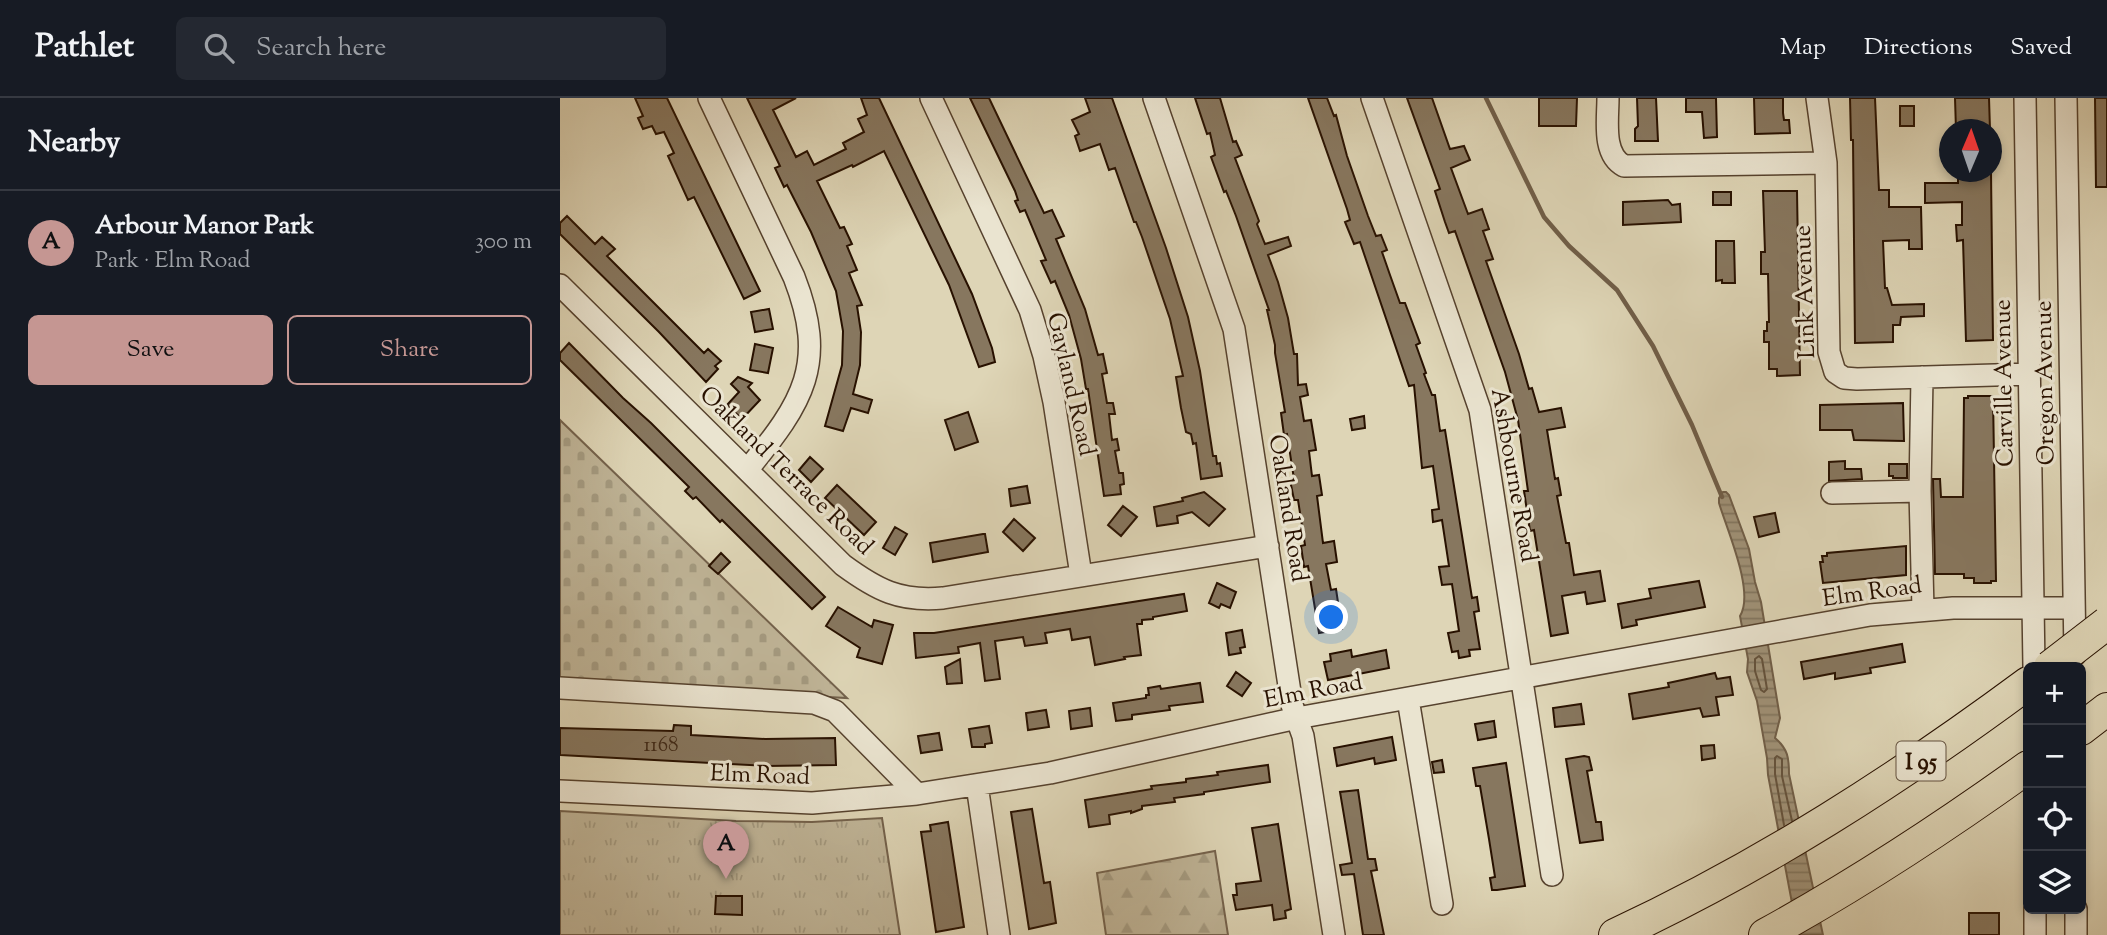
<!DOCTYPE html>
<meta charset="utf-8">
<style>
:root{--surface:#171b24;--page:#242831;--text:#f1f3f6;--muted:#9ea1a6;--line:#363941;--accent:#c59692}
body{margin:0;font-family:"Sorts Mill Goudy",serif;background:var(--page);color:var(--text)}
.controls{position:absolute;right:21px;bottom:21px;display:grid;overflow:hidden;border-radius:10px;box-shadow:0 4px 10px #0003}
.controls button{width:63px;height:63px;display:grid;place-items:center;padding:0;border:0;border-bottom:2px solid var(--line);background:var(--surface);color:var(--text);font:35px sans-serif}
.compass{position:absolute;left:1379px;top:21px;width:63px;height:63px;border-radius:50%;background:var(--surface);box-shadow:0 4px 10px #0003;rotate:2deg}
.you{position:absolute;left:772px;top:520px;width:24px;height:24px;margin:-18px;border:5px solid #fff;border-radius:50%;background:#1a73e8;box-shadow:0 0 0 10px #1a73e833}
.badge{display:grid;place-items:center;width:46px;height:46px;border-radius:50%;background:var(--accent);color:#111;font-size:23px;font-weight:700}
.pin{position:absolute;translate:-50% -58px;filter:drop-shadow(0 2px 4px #0008)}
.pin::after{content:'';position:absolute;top:37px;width:24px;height:21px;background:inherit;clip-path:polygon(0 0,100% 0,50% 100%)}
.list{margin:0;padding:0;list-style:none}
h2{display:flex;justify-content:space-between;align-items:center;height:91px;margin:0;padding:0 28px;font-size:30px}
h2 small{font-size:23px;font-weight:400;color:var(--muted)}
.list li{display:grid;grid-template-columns:46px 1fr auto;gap:21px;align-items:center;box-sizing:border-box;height:105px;padding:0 28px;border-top:2px solid var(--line)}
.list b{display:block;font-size:26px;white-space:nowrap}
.list p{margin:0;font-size:23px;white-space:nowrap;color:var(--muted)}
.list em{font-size:23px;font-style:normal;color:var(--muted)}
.actions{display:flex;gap:14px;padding:21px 28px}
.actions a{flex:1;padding:16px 0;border:2px solid var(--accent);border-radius:10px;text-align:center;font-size:24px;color:var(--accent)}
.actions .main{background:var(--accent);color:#111}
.icon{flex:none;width:38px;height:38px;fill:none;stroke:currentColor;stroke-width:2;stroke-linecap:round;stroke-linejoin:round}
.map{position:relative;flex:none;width:1547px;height:837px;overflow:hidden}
header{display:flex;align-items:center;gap:42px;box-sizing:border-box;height:98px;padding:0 35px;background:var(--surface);border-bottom:2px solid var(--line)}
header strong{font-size:33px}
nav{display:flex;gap:38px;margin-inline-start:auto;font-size:24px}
.search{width:490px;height:63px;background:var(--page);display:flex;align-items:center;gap:18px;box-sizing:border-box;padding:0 24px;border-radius:10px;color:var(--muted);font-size:26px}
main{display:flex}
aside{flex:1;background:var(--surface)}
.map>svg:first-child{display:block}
</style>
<header>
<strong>Pathlet</strong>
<div class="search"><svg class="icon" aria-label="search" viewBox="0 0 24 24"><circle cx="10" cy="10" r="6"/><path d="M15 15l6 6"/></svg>Search here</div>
<nav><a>Map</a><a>Directions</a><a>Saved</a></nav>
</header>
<main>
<aside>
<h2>Nearby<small></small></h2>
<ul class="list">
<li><span class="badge">A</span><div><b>Arbour Manor Park</b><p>Park · Elm Road</p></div><em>300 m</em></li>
</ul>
<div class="actions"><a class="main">Save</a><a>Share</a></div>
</aside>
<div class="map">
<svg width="1547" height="837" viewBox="0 0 1547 837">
<defs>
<pattern id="forest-firs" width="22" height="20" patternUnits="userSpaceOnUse" patternTransform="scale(1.75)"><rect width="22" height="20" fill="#bfb497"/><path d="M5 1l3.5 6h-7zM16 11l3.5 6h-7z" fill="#a49a80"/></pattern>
<pattern id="cemetery-stones" width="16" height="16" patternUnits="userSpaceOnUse" patternTransform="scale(1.75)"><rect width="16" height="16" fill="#bfb497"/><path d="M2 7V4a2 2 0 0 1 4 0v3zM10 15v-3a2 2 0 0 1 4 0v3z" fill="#a49a80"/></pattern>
<pattern id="park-tufts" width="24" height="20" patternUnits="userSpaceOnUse" patternTransform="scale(1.75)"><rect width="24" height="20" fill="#bfb497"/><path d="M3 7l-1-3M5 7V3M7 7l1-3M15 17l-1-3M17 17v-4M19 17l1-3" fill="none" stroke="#a49a80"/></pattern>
<pattern id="water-rules" width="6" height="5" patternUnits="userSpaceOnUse" patternTransform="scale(1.75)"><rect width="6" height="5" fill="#a09278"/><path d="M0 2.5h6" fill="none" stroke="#827660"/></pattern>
</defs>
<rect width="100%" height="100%" fill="#ded5b6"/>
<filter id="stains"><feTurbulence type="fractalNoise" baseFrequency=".00286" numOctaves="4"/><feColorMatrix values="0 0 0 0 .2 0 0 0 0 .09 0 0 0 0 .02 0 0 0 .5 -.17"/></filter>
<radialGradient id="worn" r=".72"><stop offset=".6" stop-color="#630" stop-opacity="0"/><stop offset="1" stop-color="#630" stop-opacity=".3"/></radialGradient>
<!-- forest -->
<path fill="url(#forest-firs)" stroke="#74624c" stroke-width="2" d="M655,753l13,84h-122l-9,-62z"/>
<!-- cemetery -->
<path fill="url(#cemetery-stones)" stroke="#74624c" stroke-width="2" d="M0,322l287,278 -287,-15z"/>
<!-- park -->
<path fill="url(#park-tufts)" stroke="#74624c" stroke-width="2" d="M0,713l176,10 76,1 70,-4 18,117h-340z"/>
<!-- water -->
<path fill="url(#water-rules)" stroke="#705e48" stroke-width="2" d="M1163,394h3l3,3 20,54 6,33 6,20 19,116 -5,20c13,11 14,20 14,36l34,161h-25l-30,-160 -1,-17 -10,-57 -10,-29 1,-13 -8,-43c15,-24 -13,-86 -21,-113v-5z"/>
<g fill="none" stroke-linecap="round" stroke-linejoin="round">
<!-- shore -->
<path stroke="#64523c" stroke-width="2" d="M1199,558l3,3 5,30 -3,3 -3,-2 -6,-19v-12z
M1224,727l-9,-51v-16l2,-2 5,3v17l10,45"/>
<!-- stream -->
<path stroke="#705e48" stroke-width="4.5" d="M926,0l58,119 25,29 48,44 36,56 39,79 30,72"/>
</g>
<!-- building -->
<path fill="#87775f" stroke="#281100" stroke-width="2" d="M75,0h32l93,193 -16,8 -50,-102 -6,3 -20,-44 6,-3 -10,-21 -8,2 -4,-8 -9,3 -5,-11 5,-2z
M187,0h49l-23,12 23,47 11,-6 7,14 32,-16 -3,-6 21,-11 -6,-13 9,-4 -6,-17h18l93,196 20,54 3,14 -16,5 -30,-82 -65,-134 -31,16 -1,-2 -35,16 23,47 4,-1 8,17 -5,2 10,24 -8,3 13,32 -5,1 4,26 -1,33 -7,29 19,6 -4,13 -17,-5 -8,23 -18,-5 17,-61 1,-34 -7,-40 -25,-59 -24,-47 -3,2 -9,-19 5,-2z
M410,0h19l55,115 8,-3 12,26 -8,3 29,70 13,46 5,-1 4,19 -5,1 5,29h6l2,11h-6l3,26 5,-1 2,11 -4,1 4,22h4l1,11 -4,1 1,9 -17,2 -16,-107h-2l-5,-30 -12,-44 -14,-34 -4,2 -10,-22 5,-1 -21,-50 -5,2 -5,-11 3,-1 -3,-9z
M525,0h27l54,150 22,69 12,54 13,85h3l1,8 3,-1 2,13 -21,3 -5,-36 -3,1 -2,-10 -5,-2 -5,-24 -5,-31 7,-1 -13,-57 -28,-82 -6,-15h-2l-19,-54 -6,2 -9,-26 -20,7 -5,-15 4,-2 -7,-14 18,-8z
M635,0h25l13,44 3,-1 6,14 -7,3 24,63 -2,3 8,20 23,-7 3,9 -23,9 10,27 10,36 6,36h3l1,31 8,-1 2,11 -8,2 4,24 7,-1 5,30 -7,1 3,25 7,-1 3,20 -5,1 6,47 11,-2 3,21 -11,2 5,26 5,-1 6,40 -23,4 -11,-67 -4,1 -3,-21 4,-1 -7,-45h-4l-4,-20 4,-1 -7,-45 -3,1 -3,-22 4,-1 -10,-59v-8l-8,-35h2l-33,-94 -10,-25 -2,1 -13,-35 4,-2 -5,-22 -3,1z
M748,0h19l7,18 2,-1 11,41 21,60 8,20 5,-1 6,15 -5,2 8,23 10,28h5l15,40 -4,2 10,28 -2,1 8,21h3l5,36 5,-1 27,168 5,-1 2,14 -5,1 6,37 -11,1 1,6 -11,2 -1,-7 -6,1 -4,-19 11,-2 -7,-47 -10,1 -3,-18 10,-1 -7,-46 -9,2 -1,-12 7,-1 -6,-43 -11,2 -8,-83 -5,1 -49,-144 -6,2 -9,-22 5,-2 -3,-11z
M847,0h25l18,51 14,-3 6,14 -19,8 17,46 14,-5 7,20 -6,2 10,28 -7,2 33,93 10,35 3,-1 7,24 22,-4 4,19 -18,3 8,49 3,-1 3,17 -4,1 9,47h3l5,32 26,-4 5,30 -18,3 -2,-12 -23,4 6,37 -17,3 -17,-106 -4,1 -6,-40h4l-10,-71 -13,-48 -50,-141 -6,2 -4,-11 -10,-31 5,-2z
M979,0h38l-1,28h-37z
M1077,0h19l2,43h-23v-12l3,-3z
M1126,0h30l1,39 -13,1 -2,-26h-16z
M1194,0h29v15l1,7h5l1,13 -35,1z
M1290,0h25l4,92h10v17h32l1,42h-13v-9l-26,1 2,47h2l5,17 32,-1v12l-23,1 -1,8h-7v17l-38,1 -2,-203h-2z
M1395,0h34l1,32h-34z
M1535,0h12v89h-11z
M1340,8h14v20h-14z
M1398,74h33l2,168 -27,1 -3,-101 -6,1 -1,-16h6v-23l-37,1v-20h33z
M1203,93h34l3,184 -23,1v-7h-8v-27h-5v-11h3v-9h2l-1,-48h-7v-22h4z
M1153,94h18v13h-18z
M1108,102l4,5 8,-1 1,18 -58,3v-23z
M7,118l28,28 7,-7 13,12 -8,7 97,97 4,-4 13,12 -6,5 3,3 -12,13 -47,-50 -99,-98v-11z
M1156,143h18l1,42h-13v-3l-6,1z
M209,211l4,20 -18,3 -4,-20z
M9,245l54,55 28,25 174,174 -13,12 -90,-89 -2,2 -24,-25 -3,2 -8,-8 4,-4 -129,-127v-7z
M195,246l18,4 -5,25 -18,-3z
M178,279l14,6 -4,4 12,13 -18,19 -15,-14 12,-13 -8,-8z
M1408,298h25l3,185h-5v2h-17v-5h-10v-4h-29l-2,-95h7l1,18h22l1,-99h4z
M1343,305l1,38 -50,-1 -2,-10h-32v-25z
M408,314l10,30 -23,8 -10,-30z
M804,318l1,12 -13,2 -2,-11z
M250,359l13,12 -12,13 -12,-12z
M1285,363v8h16l1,10 -33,2v-19z
M1329,366h18v14h-14v-2h-4z
M277,387l39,37 -12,13 -39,-37z
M467,388l3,17 -19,3 -2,-17z
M644,394l21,17 -16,17 -17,-14 -15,4 1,7 -21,3 -3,-19 29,-6 -1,-3z
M563,408l14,11 -16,19 -13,-11z
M1215,415l4,19 -20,5 -5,-20z
M454,421l21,19 -12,13 -20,-19z
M335,429l12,7 -12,21 -12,-7z
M423,436h2l3,18 -55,10 -3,-19z
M1346,448v29l-83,8 -3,-21h3l-1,-6h5v-3z
M161,455l9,9 -12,12 -9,-8z
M1139,483l6,26 -69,13 1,5 -15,3 -4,-24 33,-6 -2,-9z
M657,485l19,9 -6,16 -9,-4 -2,4 -10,-5z
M624,496l3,17 -34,6v2l-11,1v4h-5l4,31 -17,2 1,2 -30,6 -5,-28 -18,3 -2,-11 -25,4 2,10 -22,3 -2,-9 -28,4 5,38 -15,2 -5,-38 -22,4 1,6 -43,5 -2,-25h20z
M278,509l34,20 2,-7 19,5 -11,39 -25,-7 3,-9 -34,-22z
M682,532l3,17 -5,1 1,5 -12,2 -3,-22z
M1342,546l3,18 -35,6 1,5 -36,6v-6l-31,6 -3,-17z
M791,552l1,7 34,-7 3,18 -61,12 -4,-18 7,-1 -1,-7z
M400,561l2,24 -15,1 -2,-17z
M676,574l15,11 -9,13 -15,-10z
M1155,575l2,6 13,-2 3,18 -17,2 3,18 -16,2 -3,-9 -67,11 -4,-25 40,-7 -1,-4z
M640,585l3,19 -34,4 1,4 -38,5v4l-16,2 -3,-18 33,-5v-3h3l-1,-7 12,-2 1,3z
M1021,606l3,20 -29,3 -2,-19z
M530,610l2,18 -21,3 -2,-18z
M486,612l3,17 -21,3 -2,-17z
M934,623l2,16 -18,3 -3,-16z
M114,627l17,1v9l74,4 70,-1 1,27 -69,1 -207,-11v-27l113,3z
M429,628l3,17 -7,1v3h-13l-3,-18z
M379,635l3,17 -21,3 -3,-17z
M832,639l4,23 -21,4 -1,-6 -37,8 -3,-18z
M1154,647l1,13 -13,2 -1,-14z
M1024,658l5,1 3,13 -5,1 9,51h5l2,18 -23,3 -14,-84z
M882,662l2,12 -10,1 -2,-11z
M946,665l19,123 -28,4h-5l-2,-12 5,-1 -6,-38 -9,-53h-4l-3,-18z
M708,667l2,17 -66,10v2l-30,4 1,4 -33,4v3l-11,4v-2l-22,4 1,9 -21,3 -4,-27 67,-11 -1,-3 35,-4v-3l32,-4 -1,-3z
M798,692l10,69h7l2,11 -6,1 13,64h-21l-9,-61 -12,1 -2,-10 12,-2 -12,-71z
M472,711l12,74 6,-1 6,41 -27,6 -18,-117z
M388,724l16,105 -28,5 -15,-100 10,-1 -1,-6z
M718,726l13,85 -6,2 1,7 -12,2 -2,-15 -36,5 -3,-15h4l-1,-11 25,-3 -9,-53z
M156,798h26v19l-27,-1z
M1409,815h30v22h-30z"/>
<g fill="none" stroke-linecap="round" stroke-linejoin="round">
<!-- minor casing -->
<g stroke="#56422e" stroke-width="24">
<path id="minor" d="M149,0l85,179c34,87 9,125 -46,192
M371,0l99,212 14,46 10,46 27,173
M594,0l80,231 58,376 11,31 31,199
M812,0l108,312 72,465
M1048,0c0,22 -6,56 16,68l202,-3
M1257,0l9,65 3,189 6,20 9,6 13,1 172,-5
M1465,0l9,569
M1506,0l9,557
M0,187l283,280c34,25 57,37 100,33l325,-52
M1362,279l-2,114 3,119
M1272,395l88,-2
M0,590l254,15 21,8 82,83
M848,601l34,205
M417,687l22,150
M0,693l252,12 105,-9 133,-21 247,-55 573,-103 83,-7h121
M1475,811v26
M1516,837v-26"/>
</g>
<!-- highway casing -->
<g stroke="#281100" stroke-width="34">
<path id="highway" d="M1521,631l26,-20
M1055,837c148,-69 282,-155 413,-252
M1205,837c91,-50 178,-107 263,-168"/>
</g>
<!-- minor -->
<use href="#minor" stroke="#eae4d0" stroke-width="21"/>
<!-- highway -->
<use href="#highway" stroke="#ded5b6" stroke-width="32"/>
<!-- highway-bridge casing -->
<g stroke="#281100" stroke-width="34" stroke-linecap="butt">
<path id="highway-bridge" d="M1490,569l57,-44"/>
</g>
<!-- highway-bridge -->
<use href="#highway-bridge" stroke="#ded5b6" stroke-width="32"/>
</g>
<g text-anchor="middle" stroke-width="6" stroke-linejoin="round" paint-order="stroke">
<!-- number labels -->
<g font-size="21" fill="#402a18">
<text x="101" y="653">1168</text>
</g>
<!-- shield labels -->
<rect fill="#eae4d0" stroke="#62503e" stroke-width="2" x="1336.5" y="643.5" width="49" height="39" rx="5"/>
<g font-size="23" font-weight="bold" fill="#281100">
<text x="1361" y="671">I 95</text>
</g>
<!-- street labels -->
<g font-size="24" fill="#281100" stroke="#eae4d0">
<text transform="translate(1244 194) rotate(-92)" y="8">Link Avenue</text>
<text transform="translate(1443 285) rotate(-91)" y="8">Carville Avenue</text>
<text transform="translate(1484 285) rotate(-91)" y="8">Oregon Avenue</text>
<text transform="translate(512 286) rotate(77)" y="8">Gayland Road</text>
<text transform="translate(227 372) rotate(44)" y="8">Oakland Terrace Road</text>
<text transform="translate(955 377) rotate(80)" y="8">Ashbourne Road</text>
<text transform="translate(729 410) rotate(81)" y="8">Oakland Road</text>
<text transform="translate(1312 493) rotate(-8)" y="8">Elm Road</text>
<text transform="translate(753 592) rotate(-11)" y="8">Elm Road</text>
<text transform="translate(200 676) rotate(2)" y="8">Elm Road</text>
</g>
</g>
<rect width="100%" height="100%" filter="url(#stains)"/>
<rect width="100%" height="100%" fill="url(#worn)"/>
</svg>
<div class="controls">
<button>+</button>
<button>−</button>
<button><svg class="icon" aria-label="locate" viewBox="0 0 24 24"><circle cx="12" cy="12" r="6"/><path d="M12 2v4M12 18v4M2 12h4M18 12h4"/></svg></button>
<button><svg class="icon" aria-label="layers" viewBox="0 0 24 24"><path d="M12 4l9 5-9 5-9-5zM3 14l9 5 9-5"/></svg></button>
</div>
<svg class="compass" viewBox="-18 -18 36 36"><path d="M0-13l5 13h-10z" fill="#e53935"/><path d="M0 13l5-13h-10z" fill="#9ea1a6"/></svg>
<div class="you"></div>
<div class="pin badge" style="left:166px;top:781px">A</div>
</div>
</main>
